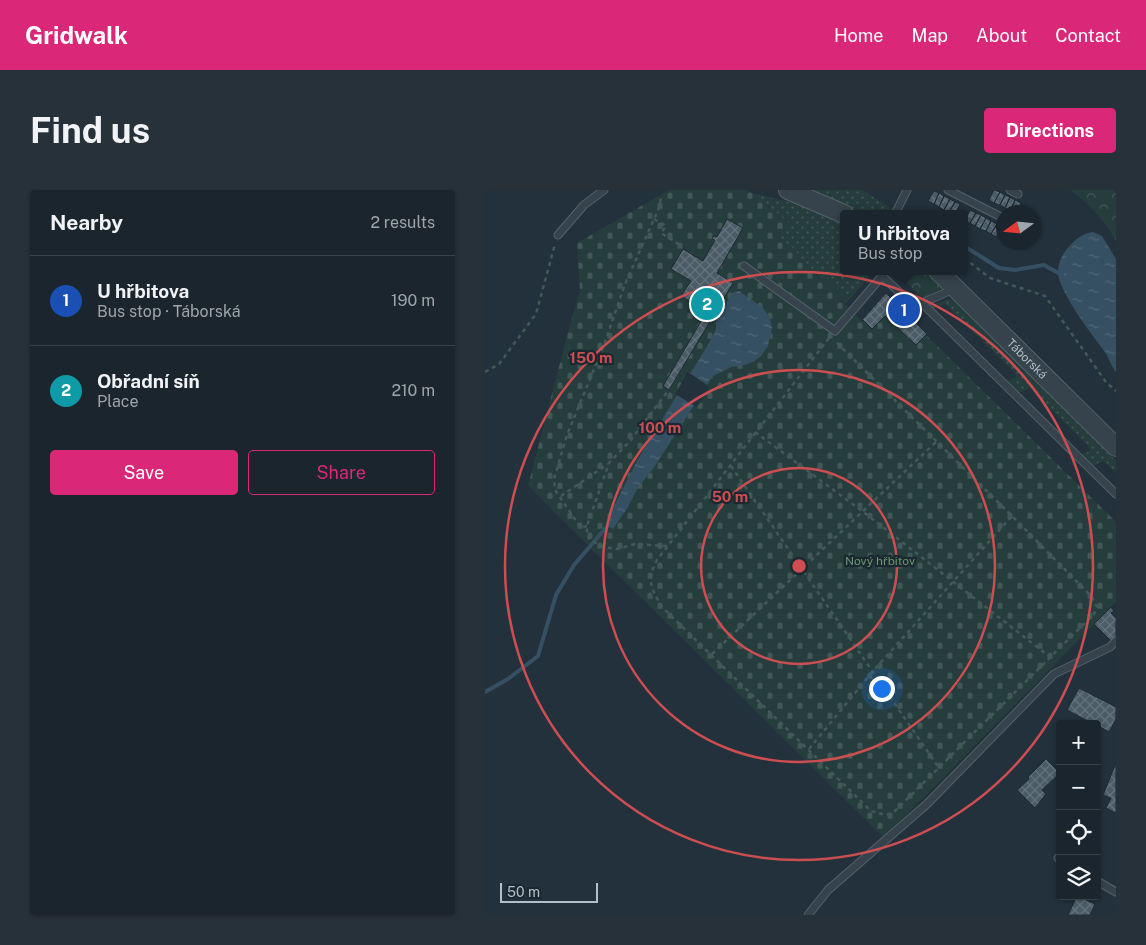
<!DOCTYPE html>
<meta charset="utf-8">
<style>
:root{--surface:#1a252d;--page:#273139;--text:#f1f3f6;--muted:#9fa5aa;--line:#384249;--accent:#db2777}
body{margin:0;font-family:"Public Sans",sans-serif;background:var(--page);color:var(--text)}
.controls{position:absolute;right:15px;bottom:15px;display:grid;overflow:hidden;border-radius:5px;box-shadow:0 1px 4px #0004}
.controls button{width:45px;height:45px;display:grid;place-items:center;padding:0;border:0;border-bottom:1px solid var(--line);background:var(--surface);color:var(--text);font:25px sans-serif}
.compass{position:absolute;left:511px;top:15px;width:45px;height:45px;border-radius:50%;background:var(--surface);box-shadow:0 1px 4px #0004;rotate:255deg}
.scale{position:absolute;left:15px;bottom:12px;width:98px;box-sizing:border-box;padding-left:5px;border:2px solid #b2bec8;border-top:0;font-size:14px;line-height:18px;white-space:nowrap;color:#b2bec8;-webkit-text-stroke:4px #1c2831;paint-order:stroke}
.you{position:absolute;left:396px;top:498px;width:18px;height:18px;margin:-12px;border:4px solid #fff;border-radius:50%;background:#1a73e8;box-shadow:0 0 0 8px #1a73e833}
.badge{display:grid;place-items:center;width:32px;height:32px;border-radius:50%;background:var(--accent);color:#fff;font-size:16px;font-weight:700}
.pin{position:absolute;translate:-50% -50%;border:2px solid #fff;box-shadow:0 1px 5px #0006}
.popup{position:absolute;left:355px;top:20px;width:128px;height:65px;box-sizing:border-box;display:grid;place-content:center;border-radius:5px;background:var(--surface);filter:drop-shadow(0 1px 4px #0005);font-size:16px;white-space:nowrap;color:var(--muted)}
.popup b{font-size:19px;color:var(--text)}
.popup::after{content:'';position:absolute;left:50%;top:100%;margin-left:-10px;border:10px solid transparent;border-top-color:var(--surface)}
.list{margin:0;padding:0;list-style:none}
h2{display:flex;justify-content:space-between;align-items:center;height:65px;margin:0;padding:0 20px;font-size:21px}
h2 small{font-size:16px;font-weight:400;color:var(--muted)}
.list li{display:grid;grid-template-columns:32px 1fr auto;gap:15px;align-items:center;box-sizing:border-box;height:90px;padding:0 20px;border-top:1px solid var(--line)}
.list b{display:block;font-size:19px;white-space:nowrap}
.list p{margin:0;font-size:16px;white-space:nowrap;color:var(--muted)}
.list em{font-size:16px;font-style:normal;color:var(--muted)}
.actions{display:flex;gap:10px;padding:15px 20px}
.actions a{flex:1;padding:11px 0;border:1px solid var(--accent);border-radius:5px;text-align:center;font-size:18px;color:var(--accent)}
.actions .main{background:var(--accent);color:#fff}
.icon{flex:none;width:28px;height:28px;fill:none;stroke:currentColor;stroke-width:2;stroke-linecap:round;stroke-linejoin:round}
.map{position:relative;flex:none;width:631px;height:725px;overflow:hidden;border-radius:5px}
header{display:flex;align-items:center;gap:30px;box-sizing:border-box;height:70px;padding:0 25px;background:var(--accent);color:#fff}
header strong{font-size:24px}
nav{display:flex;gap:28px;margin-inline-start:auto;font-size:18px}
.intro{display:flex;align-items:center;justify-content:space-between;box-sizing:border-box;height:120px;padding:0 30px}
h1{margin:0;font-size:35px}
.button{padding:12px 22px;border-radius:5px;background:var(--accent);color:#fff;font-size:18px;font-weight:700}
main{display:flex;gap:30px;padding:0 30px}
aside{flex:1;background:var(--surface);border-radius:5px;box-shadow:0 1px 4px #0004}
.map>svg:first-child{display:block}
</style>
<header>
<strong>Gridwalk</strong>
<nav><a>Home</a><a>Map</a><a>About</a><a>Contact</a></nav>
</header>
<div class="intro"><h1>Find us</h1><a class="button">Directions</a></div>
<main>
<aside>
<h2>Nearby<small>2 results</small></h2>
<ul class="list">
<li><span class="badge" style="background:#1a4fb4">1</span><div><b>U hřbitova</b><p>Bus stop · Táborská</p></div><em>190 m</em></li>
<li><span class="badge" style="background:#0f9aa8">2</span><div><b>Obřadní síň</b><p>Place</p></div><em>210 m</em></li>
</ul>
<div class="actions"><a class="main">Save</a><a>Share</a></div>
</aside>
<div class="map">
<svg width="631" height="725" viewBox="0 0 631 725">
<defs>
<pattern id="grass-dots" width="8" height="8" patternUnits="userSpaceOnUse" patternTransform="scale(1.25)"><rect width="8" height="8" fill="#253d3c"/><path d="M2 2h.1M6 6h.1" fill="none" stroke="#425757" stroke-width="1.8" stroke-linecap="round"/></pattern>
<pattern id="forest-crowns" width="20" height="18" patternUnits="userSpaceOnUse" patternTransform="scale(1.25)"><rect width="20" height="18" fill="#253d3c"/><path d="M2 6a3 3 0 1 1 6 0M12 15a3 3 0 1 1 6 0" fill="none" stroke="#425757"/></pattern>
<pattern id="cemetery-stones" width="16" height="16" patternUnits="userSpaceOnUse" patternTransform="scale(1.25)"><rect width="16" height="16" fill="#253d3c"/><path d="M2 7V4a2 2 0 0 1 4 0v3zM10 15v-3a2 2 0 0 1 4 0v3z" fill="#425757"/></pattern>
<pattern id="water-ripples" width="26" height="14" patternUnits="userSpaceOnUse" patternTransform="scale(1.25)"><rect width="26" height="14" fill="#365063"/><path d="M2 4q2-2 4 0t4 0M15 11q2-2 4 0t4 0" fill="none" stroke="#516778"/></pattern>
<pattern id="building-cross-hatch" width="8" height="8" patternUnits="userSpaceOnUse" patternTransform="scale(1.25)"><rect width="8" height="8" fill="#4c5c67"/><path d="M0 0l8 8M0 8l8-8" fill="none" stroke="#63727b"/></pattern>
</defs>
<rect width="100%" height="100%" fill="#23313c"/>
<!-- grass -->
<path fill="url(#grass-dots)" d="M303,0h74l34,21 -1,3h-51z
M270,4l39,9 50,21v47h25l-3,3 3,3 -20,23 -24,-24 -4,3 -23,-22 1,-2 -8,-8 -3,2 -10,-10 -5,-29z
M468,109l6,3 157,159v12l-12,-12 -12,5 -11,-11 9,-4 -1,-4 -59,-59 -12,5 -11,-12 9,-4 -1,-4 -70,-69 -13,5 1,-4 13,-5z"/>
<!-- forest -->
<path fill="url(#forest-crowns)" d="M585,0h46v51c-13,-23 -25,-35 -46,-51z
M422,81h20l12,11 2,7 -17,8 -4,-1 -15,-15 -2,-4z"/>
<!-- cemetery -->
<path fill="url(#cemetery-stones)" d="M184,0h77l9,4 36,31 -13,14 10,10 3,-3 8,9 -1,2 22,22 5,-4 24,25 -4,4 17,17 23,-5 31,29 10,-10 190,187v80l-182,185 -51,50 -355,-351 41,-158 11,-37 -3,-48z"/>
<!-- water -->
<path fill="url(#water-ripples)" d="M608,42l9,4 14,23v113c-5,-6 -7,-14 -11,-20 -12,-16 -47,-61 -47,-80 0,-9 4,-18 10,-24 8,-9 13,-14 25,-16z
M254,101l24,17 7,10 2,10 -4,18 -7,10 -8,6 -9,3 -13,2 -18,9 -58,90 -18,23 -9,18 -15,22 -5,-3 5,-18 25,-49 71,-116 7,-14v-8l16,-28z"/>
<!-- pier -->
<path fill="#23313c" d="M203,182l22,15 -13,20 -22,-13z"/>
<g fill="none" stroke-linecap="round" stroke-linejoin="round">
<!-- stream -->
<path stroke="#365063" stroke-width="4" d="M479,56l35,22 16,2 29,-5 18,10
M0,502l23,-13 30,-23 18,-61 18,-30 36,-42"/>
</g>
<!-- building -->
<path fill="url(#building-cross-hatch)" stroke="#1e2a33" d="M509,0l6,2 -6,11 -5,-3z
M449,1l5,2 -5,11 -6,-3z
M515,2l5,3 -5,10 -6,-2z
M454,3l5,3 -5,11 -5,-3z
M520,5l5,2 -5,11 -5,-3z
M459,6l6,3 -6,11 -5,-3z
M525,7l5,3 -5,11 -5,-3z
M465,9l5,3 -6,10 -5,-2z
M530,10l6,3 -5,9h-3l-3,-1z
M470,12l5,2 -5,10h-3l-3,-2z
M485,20l6,3 -6,10 -5,-2z
M491,23l5,2 -6,11 -5,-3z
M496,25l5,3 -6,11 -5,-3z
M501,28l5,3 -5,10 -6,-2z
M242,29l16,9 -26,45 16,10 -64,107 -6,-4 44,-75 -26,-15 10,-15 -20,-12 12,-20 20,12 12,-21 -3,-1 2,-3 3,1z
M506,31l6,3 -6,10 -5,-3z
M512,34l5,2 -6,11 -5,-3z
M401,103l41,41 -11,11 -31,-29 -13,13 -9,-9 -2,1z
M626,417l3,4 -3,2 5,5v21l-3,4 -19,-19z
M594,498l37,19v12l-7,13 -12,-7v-1h-3l-27,-14z
M561,569l14,14 -18,17 4,4 -11,14 -18,-18 12,-11 -1,-2z
M631,573v50l-10,-5 5,-10 -8,-3z
M592,706l18,8 -5,11h-22z"/>
<g fill="none" stroke-linecap="round" stroke-linejoin="round">
<!-- service casing -->
<g stroke="#55616a" stroke-width="9">
<path id="service" d="M463,0l55,28
M525,0l8,4
M410,24l12,-24
M73,45l26,-30 20,-15
M259,76l91,65 47,-55
M398,81l-1,5 29,27h11l34,-15
M437,113l194,191
M573,668l2,1
M612,691l19,11
M323,725l20,-25 99,-86 127,-130 56,-27 6,-6"/>
</g>
<!-- tertiary casing -->
<g stroke="#55616a" stroke-width="20">
<g id="tertiary">
<path d="M303,0l56,24"/>
<path id="s1" d="M453,81l178,176"/>
</g>
</g>
<!-- path -->
<path stroke="#425958" stroke-width="2.5" stroke-dasharray="4 4" stroke-linecap="butt" d="M169,29l12,7 -5,7 19,12
M479,68l26,20 55,18 61,86 10,9
M344,148l-172,222c-11,20 -6,28 5,47l209,204 15,4 8,-3 200,-198 3,-7 -5,-10 -80,-81 -177,-175
M0,182l14,-8 37,-50 19,-70
M270,242l107,79 188,146
M246,276l208,302
M76,306l47,-32
M102,336l-6,2 -26,-38 -1,-11 13,-44 37,-90 21,-61 34,-76 2,-10
M182,356l-32,-2 -18,5 -13,-2 -14,-7 -3,-5v-9l22,-63 21,-22 38,-50
M227,464l224,-212
M324,559l64,-78 139,-155"/>
<!-- service -->
<use href="#service" stroke="#36434c" stroke-width="7"/>
<!-- tertiary -->
<use href="#tertiary" stroke="#36434c" stroke-width="18"/>
</g>
<!-- distance rings -->
<g fill="none" stroke="#cd4e50" stroke-width="2.5">
<circle cx="314" cy="376" r="98"/>
<circle cx="314" cy="376" r="196"/>
<circle cx="314" cy="376" r="294"/>
</g>
<g text-anchor="middle" stroke-width="4.5" stroke-linejoin="round" paint-order="stroke">
<!-- street labels -->
<g font-size="12" fill="#b2bec8" stroke="#1c2831">
<text dy="4" stroke="none"><textPath href="#s1" startOffset="125">Táborská</textPath></text>
</g>
<!-- park labels -->
<g font-size="12" fill="#69996c" stroke="#1c2831">
<text x="395" y="375">Nový hřbitov</text>
</g>
</g>
<circle cx="314" cy="376" r="8" fill="#cd4e50" stroke="#1c2831" stroke-width="2.5"/>
<g font-size="15" text-anchor="middle" font-weight="bold" fill="#cd4e50" stroke="#1c2831" stroke-width="4.5" stroke-linejoin="round" paint-order="stroke">
<text x="106" y="173">150 m</text>
<text x="175" y="243">100 m</text>
<text x="245" y="312">50 m</text>
</g>
</svg>
<div class="controls">
<button>+</button>
<button>−</button>
<button><svg class="icon" aria-label="locate" viewBox="0 0 24 24"><circle cx="12" cy="12" r="6"/><path d="M12 2v4M12 18v4M2 12h4M18 12h4"/></svg></button>
<button><svg class="icon" aria-label="layers" viewBox="0 0 24 24"><path d="M12 4l9 5-9 5-9-5zM3 14l9 5 9-5"/></svg></button>
</div>
<svg class="compass" viewBox="-18 -18 36 36"><path d="M0-13l5 13h-10z" fill="#e53935"/><path d="M0 13l5-13h-10z" fill="#9fa5aa"/></svg>
<div class="scale">50 m</div>
<div class="you"></div>
<div class="pin badge" style="left:419px;top:120px;background:#1a4fb4">1</div>
<div class="popup"><b>U hřbitova</b>Bus stop</div>
<div class="pin badge" style="left:222px;top:114px;background:#0f9aa8">2</div>
</div>
</main>
